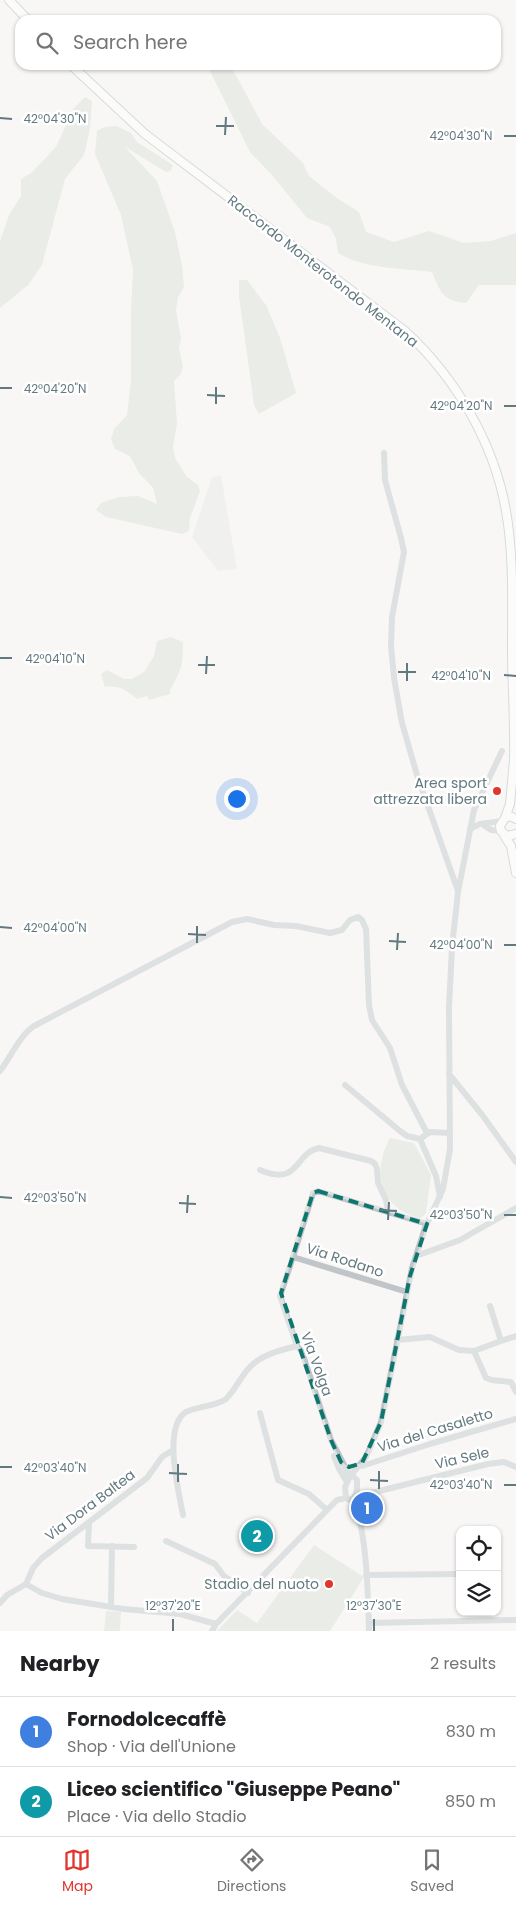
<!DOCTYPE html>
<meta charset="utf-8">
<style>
:root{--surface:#fff;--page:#f6f6f6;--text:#202124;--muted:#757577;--line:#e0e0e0;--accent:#e1362d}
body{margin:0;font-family:Poppins,sans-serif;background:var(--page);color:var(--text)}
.controls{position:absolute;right:15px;bottom:15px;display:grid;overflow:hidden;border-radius:10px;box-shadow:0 1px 4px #0004}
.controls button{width:45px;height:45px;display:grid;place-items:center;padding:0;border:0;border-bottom:1px solid var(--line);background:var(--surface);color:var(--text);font:25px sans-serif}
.you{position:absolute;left:236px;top:798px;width:18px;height:18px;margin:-12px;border:4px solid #fff;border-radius:50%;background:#1a73e8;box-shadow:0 0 0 8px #1a73e833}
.badge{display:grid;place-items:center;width:32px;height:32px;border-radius:50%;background:var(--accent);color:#fff;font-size:16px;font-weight:700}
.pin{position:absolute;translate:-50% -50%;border:2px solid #fff;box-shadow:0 1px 5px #0006}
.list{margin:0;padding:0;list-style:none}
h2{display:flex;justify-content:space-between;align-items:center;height:65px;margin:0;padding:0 20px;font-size:21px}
h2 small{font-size:16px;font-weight:400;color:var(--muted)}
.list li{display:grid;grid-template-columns:32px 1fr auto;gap:15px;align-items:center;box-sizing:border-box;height:70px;padding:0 20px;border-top:1px solid var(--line)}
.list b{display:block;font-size:19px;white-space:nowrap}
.list p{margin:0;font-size:16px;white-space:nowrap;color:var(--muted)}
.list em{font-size:16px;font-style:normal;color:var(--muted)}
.icon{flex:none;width:28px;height:28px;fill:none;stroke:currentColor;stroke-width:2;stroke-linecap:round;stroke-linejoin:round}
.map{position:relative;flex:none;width:516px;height:1631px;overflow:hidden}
.search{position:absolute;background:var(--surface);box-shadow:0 1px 4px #0004;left:15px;right:15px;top:15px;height:55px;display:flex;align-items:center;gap:12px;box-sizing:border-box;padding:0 18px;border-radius:15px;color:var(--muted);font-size:19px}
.sheet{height:205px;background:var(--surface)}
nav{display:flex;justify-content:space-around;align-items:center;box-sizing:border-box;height:70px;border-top:1px solid var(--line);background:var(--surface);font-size:14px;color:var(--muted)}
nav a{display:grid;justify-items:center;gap:2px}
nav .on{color:var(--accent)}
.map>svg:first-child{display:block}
</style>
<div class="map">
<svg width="516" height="1631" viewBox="0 0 516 1631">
<rect width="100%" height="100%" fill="#f8f7f5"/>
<!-- built -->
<path fill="#e6e7e6" d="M221,475l16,94 -19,2 -26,-34 20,-60z"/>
<!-- green -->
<path fill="#d9ddd4" d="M207,65h22l8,12 25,47 41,39 6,13 28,22 22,14 7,20 28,10 35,-11 35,12 27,-2 25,-8v52h-37l-13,18c-23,-2 -26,-11 -34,-31 -30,-4 -68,-3 -94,-19l-2,-14 -6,-12 -23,-9 -35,-43 -22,-23z
M85,97l7,4 -2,28 -6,26 -19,24 -23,86 -14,20 -28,23v-67l9,-26 12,-19v-17l10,-6 25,-26 18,-39z
M116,126l15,7 6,9 36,23 -2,6 -5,1 -41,-25 32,34 18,51 7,33 2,22 -6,10 -2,13 5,29 -2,10 4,18 -3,8 -6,6 3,43 -4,23 2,11 12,19 11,8 2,6 -10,27 -1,13 -7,3 -76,-17 -10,-7 5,-7 18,-6 19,-1 19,8 -4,-16 -14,-15 -9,-17 -15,-7 -4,-10 3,-10 13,-14 4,-35v-70l2,-40 -12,-55 -26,-61 2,-23 7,-4z
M239,280h8l19,25 14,33 16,55 -37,21 -5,-9 -15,-109z
M171,637l12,5c0,12 0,22 -5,33 -3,7 -8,12 -8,19l-21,6 -2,-4 -10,3c-10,-8 -18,-14 -32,-12l-4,-13 6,-4 17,9h8l12,-7 10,-16 3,-15z
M390,1138l24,5 17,32 -5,38 -6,6c-7,-3 -15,-5 -21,-10 -24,-18 -22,-47 -9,-71z
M314,1545l50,32 -34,54h-113l20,-21 20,13z
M106,1611l15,1 -1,19h-16z"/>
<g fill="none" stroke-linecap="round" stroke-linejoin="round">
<!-- major casing -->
<g stroke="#b0b8ba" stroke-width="10">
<path id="major" d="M9,0l19,20
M71,65l74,69 260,197c50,46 89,111 101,180 8,45 6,94 6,140 0,36 3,71 2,107l2,8
M505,818l5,-14 4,-44
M516,819l-6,-3 -5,2 -5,8 1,5 6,5 9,-2
M504,835l7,11 5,27"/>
</g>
<!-- minor -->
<path stroke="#bfc5c8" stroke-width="6" d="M384,453l1,27 16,58 3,14 -12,65 -1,29 3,32 8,45 15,52 41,116
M482,824l9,6 10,1
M470,829l10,-5 22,-3
M0,1071c11,-14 19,-35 34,-45l198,-104 15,-3 27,6 22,1 34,7 12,-3 8,-10 8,-3 4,3 4,9 3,76 3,15 18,28 12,37 25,48
M449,1074l34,42 33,46
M345,1085l55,46 7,5 13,3
M420,1139l16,37 4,21
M420,1139l10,-7 20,1
M260,1170c40,17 34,-17 59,-22l52,13 4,3 2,5 1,14 8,17 2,12
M416,1256l44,-16 56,-32
M293,1257l-13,39 17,50 5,6 29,88 19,36
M407,1292l-114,-35 20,-64 5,-2 109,33
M397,1340l33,-3 29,13 15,1 12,27 6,2 19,2 5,10
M501,1341l15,-5
M474,1351l27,-10 -11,-35
M260,1413l18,67 31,14 18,16
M334,1456l5,13 8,13
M362,1466l68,-22 86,-25
M351,1475l15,-18 15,-35 31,-154 13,-40 18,-39 7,-40 -1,-141 3,-61 6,-55 16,-82 28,-59
M350,1476h3l4,4c0,7 1,17 -7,20l-4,-2 -1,-11z
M355,1497l133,-33 16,-2 12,5
M353,1499c14,33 15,95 16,132
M183,1515c-4,-23 -21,-88 3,-103 11,-6 32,-6 40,-13 9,-9 14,-21 23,-31 11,-13 32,-18 48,-22
M89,1524l-1,22 46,1
M166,1541l49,23 9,12 24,17
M366,1575l94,-1
M26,1584l7,-16 9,-10 105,-80 15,-21 11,-7
M0,1603l7,-8 19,-11 16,9 20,6 62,10 56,5 36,10
M111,1607l1,-61
M369,1623l147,-3
M212,1631l4,-7 114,-117 7,-7 9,-2"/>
<!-- major -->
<use href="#major" stroke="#fff" stroke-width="8"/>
</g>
<!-- marked area -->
<path d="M0 0H516V1631H0ZM318,1191l109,33 -17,52 -29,146 -19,41 -13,4 -8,-5 -10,-22 -50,-147 32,-100z" fill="#f8f7f5" fill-opacity=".55" fill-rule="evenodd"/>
<path fill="none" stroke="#0f766e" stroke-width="4" stroke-dasharray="10 6" stroke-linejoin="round" d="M318,1191l109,33 -17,52 -29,146 -19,41 -13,4 -8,-5 -10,-22 -50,-147 32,-100z"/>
<!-- ticks -->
<path fill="none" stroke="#637980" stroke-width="2" d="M0,118l12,1M216,126h18M225,135l1,-18M504,136h12M0,388h12M207,395l18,1M216,404v-17M504,406h12M0,658h12M198,665h17M398,672h18M206,674l1,-18M504,675l12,1M407,681v-18M0,927l12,1M188,934l18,1M389,941l17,1M197,943v-17M504,945h12M397,950l1,-17M0,1197l12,1M179,1203l17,1M380,1210l17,1M187,1213l1,-18M504,1215h12M388,1220l1,-18M0,1467h12M169,1473l18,1M370,1480l18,1M178,1482v-18M504,1485h12M379,1489v-18M173,1631v-12M374,1631v-12"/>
<!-- markers -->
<g fill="#e1362d" stroke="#fff" stroke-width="2">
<circle cx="497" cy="791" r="5"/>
<circle cx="329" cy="1584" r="5"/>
</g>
<g text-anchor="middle" stroke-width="5" stroke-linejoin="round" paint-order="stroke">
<!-- street labels -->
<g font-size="14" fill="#637980" stroke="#fff">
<text transform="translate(323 271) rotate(38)" y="5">Raccordo Monterotondo Mentana</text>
<text transform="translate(345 1260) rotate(18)" y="5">Via Rodano</text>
<text transform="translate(317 1364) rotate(70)" y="5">Via Volga</text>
<text transform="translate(435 1430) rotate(-17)" y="5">Via del Casaletto</text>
<text transform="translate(462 1458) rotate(-13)" y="5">Via Sele</text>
<text transform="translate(90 1505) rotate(-37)" y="5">Via Dora Baltea</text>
</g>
<!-- poi labels -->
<g font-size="14" fill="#637980" stroke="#fff" text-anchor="end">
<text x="487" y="788">Area sport<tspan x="487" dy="16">attrezzata libera</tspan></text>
<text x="319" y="1589">Stadio del nuoto</text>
</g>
</g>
<g font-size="12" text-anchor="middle" fill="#637980" stroke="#fff" stroke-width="5" stroke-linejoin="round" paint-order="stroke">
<text x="55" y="123">42°04'30"N</text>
<text x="461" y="140">42°04'30"N</text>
<text x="55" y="393">42°04'20"N</text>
<text x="461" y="410">42°04'20"N</text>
<text x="55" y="663">42°04'10"N</text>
<text x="461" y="680">42°04'10"N</text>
<text x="55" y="932">42°04'00"N</text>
<text x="461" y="949">42°04'00"N</text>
<text x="55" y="1202">42°03'50"N</text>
<text x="461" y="1219">42°03'50"N</text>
<text x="55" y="1472">42°03'40"N</text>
<text x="461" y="1489">42°03'40"N</text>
<text x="173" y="1610">12°37'20"E</text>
<text x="374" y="1610">12°37'30"E</text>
</g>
</svg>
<div class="controls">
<button><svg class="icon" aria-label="locate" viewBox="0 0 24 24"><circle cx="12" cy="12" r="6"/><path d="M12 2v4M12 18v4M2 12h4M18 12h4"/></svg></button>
<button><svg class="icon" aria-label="layers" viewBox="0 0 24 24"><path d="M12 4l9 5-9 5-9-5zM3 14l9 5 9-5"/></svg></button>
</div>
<div class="you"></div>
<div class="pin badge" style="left:367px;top:1508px;background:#3f7fe0">1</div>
<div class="pin badge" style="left:257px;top:1536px;background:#0f9aa8">2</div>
<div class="search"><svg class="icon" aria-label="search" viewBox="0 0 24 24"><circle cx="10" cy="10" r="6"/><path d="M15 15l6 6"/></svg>Search here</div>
</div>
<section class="sheet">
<h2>Nearby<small>2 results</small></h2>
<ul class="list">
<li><span class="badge" style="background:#3f7fe0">1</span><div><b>Fornodolcecaffè</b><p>Shop · Via dell'Unione</p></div><em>830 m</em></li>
<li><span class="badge" style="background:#0f9aa8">2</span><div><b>Liceo scientifico &quot;Giuseppe Peano&quot;</b><p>Place · Via dello Stadio</p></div><em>850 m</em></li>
</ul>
</section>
<nav>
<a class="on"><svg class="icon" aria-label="map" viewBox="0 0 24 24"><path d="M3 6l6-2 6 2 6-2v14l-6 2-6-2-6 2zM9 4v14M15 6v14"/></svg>Map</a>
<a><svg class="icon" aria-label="directions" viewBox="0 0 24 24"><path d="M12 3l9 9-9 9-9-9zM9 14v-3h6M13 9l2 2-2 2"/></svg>Directions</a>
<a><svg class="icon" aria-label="saved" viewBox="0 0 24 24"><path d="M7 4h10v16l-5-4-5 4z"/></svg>Saved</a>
</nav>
